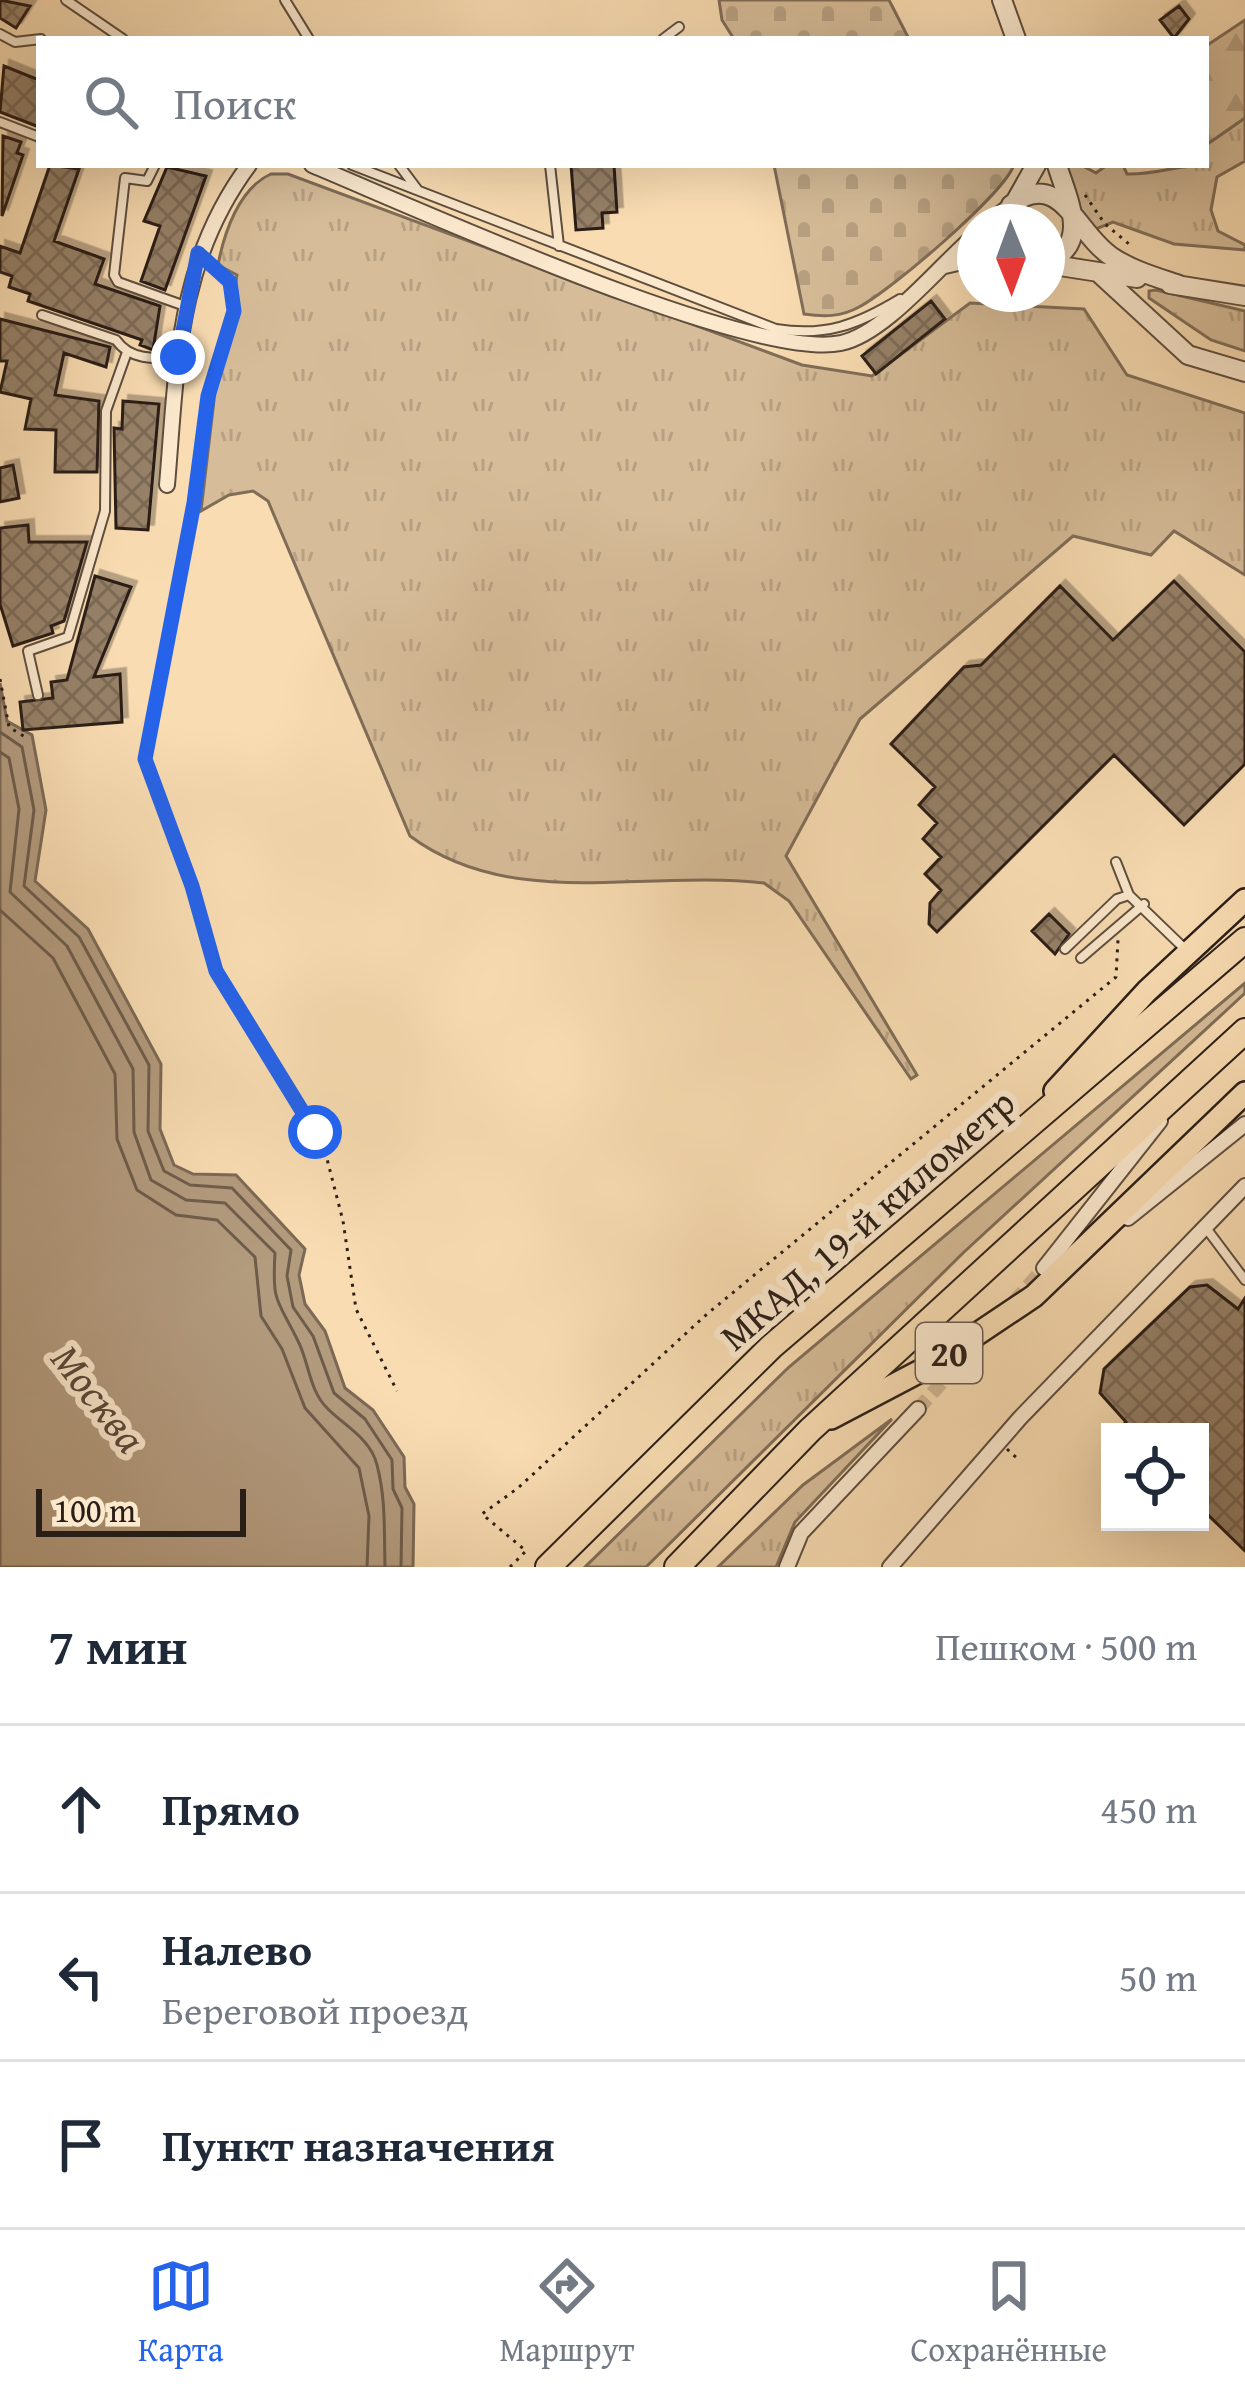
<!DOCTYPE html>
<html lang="ru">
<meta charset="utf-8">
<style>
:root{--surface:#fff;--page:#f2f2f3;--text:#1f2937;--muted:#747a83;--line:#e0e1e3;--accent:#2563eb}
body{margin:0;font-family:"Gentium Book Plus",serif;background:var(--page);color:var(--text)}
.controls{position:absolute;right:36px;bottom:36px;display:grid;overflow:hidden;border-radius:0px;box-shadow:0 12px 48px #0002}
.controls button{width:108px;height:108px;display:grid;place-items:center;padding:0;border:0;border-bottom:3px solid var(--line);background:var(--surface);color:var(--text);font:60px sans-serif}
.compass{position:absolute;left:957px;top:204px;width:108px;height:108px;border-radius:50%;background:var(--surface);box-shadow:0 12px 48px #0002;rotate:179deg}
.scale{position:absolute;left:36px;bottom:30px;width:210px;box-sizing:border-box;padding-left:12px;border:6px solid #2a1e18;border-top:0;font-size:33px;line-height:42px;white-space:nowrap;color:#2a1e18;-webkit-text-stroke:9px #fbe8cd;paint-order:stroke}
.stop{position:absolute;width:36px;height:36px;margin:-27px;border:9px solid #2563eb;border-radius:50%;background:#fff}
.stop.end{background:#2563eb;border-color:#fff;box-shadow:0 3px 12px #0008}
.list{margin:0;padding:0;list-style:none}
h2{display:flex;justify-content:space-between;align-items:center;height:156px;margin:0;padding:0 48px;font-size:51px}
h2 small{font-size:39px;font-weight:400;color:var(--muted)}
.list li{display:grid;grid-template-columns:78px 1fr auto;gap:36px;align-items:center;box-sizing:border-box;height:168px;padding:0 48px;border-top:3px solid var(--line)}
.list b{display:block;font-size:45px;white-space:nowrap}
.list p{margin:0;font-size:39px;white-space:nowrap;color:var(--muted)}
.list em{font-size:39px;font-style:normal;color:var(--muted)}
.icon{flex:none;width:66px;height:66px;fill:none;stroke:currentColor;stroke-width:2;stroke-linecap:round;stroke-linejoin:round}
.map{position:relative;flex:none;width:1245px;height:1567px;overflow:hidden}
.search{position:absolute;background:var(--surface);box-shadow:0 12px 48px #0002;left:36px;right:36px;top:36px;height:132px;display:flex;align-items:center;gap:30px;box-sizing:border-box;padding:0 42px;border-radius:0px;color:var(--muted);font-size:45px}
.sheet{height:660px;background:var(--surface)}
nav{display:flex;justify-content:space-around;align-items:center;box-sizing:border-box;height:168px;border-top:3px solid var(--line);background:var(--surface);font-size:33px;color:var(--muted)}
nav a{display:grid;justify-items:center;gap:6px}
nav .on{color:var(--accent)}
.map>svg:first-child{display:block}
</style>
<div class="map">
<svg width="1245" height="1567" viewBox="0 0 1245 1567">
<defs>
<pattern id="grass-tufts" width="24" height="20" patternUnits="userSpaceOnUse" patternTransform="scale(3)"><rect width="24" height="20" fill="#d6bc98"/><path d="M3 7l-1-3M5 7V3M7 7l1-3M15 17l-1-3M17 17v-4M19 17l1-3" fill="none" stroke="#b8a182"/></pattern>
<pattern id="forest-firs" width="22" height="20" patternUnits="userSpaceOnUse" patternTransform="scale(3)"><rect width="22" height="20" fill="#d6bc98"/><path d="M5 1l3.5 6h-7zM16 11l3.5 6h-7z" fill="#b8a182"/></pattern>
<pattern id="cemetery-stones" width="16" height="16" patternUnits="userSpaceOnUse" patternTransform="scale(3)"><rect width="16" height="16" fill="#d6bc98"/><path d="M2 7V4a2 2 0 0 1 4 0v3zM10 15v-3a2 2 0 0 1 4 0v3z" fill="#b8a182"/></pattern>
<pattern id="building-cross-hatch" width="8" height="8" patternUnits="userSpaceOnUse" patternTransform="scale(3)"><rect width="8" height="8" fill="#968168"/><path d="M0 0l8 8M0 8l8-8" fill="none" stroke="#7b6955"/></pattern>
<filter id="shadow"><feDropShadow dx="5.5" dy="-5.5" stdDeviation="0" flood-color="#0004"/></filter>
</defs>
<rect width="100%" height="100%" fill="#f9dcb2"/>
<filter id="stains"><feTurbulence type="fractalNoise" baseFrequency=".00167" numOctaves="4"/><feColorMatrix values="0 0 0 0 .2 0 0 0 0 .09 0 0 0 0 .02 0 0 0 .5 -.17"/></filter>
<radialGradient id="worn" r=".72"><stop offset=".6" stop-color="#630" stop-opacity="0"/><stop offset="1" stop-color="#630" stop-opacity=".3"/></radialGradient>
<!-- grass -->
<path fill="url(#grass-tufts)" stroke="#806d58" stroke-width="3" d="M1245,118v43l-28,16 -6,33 7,21 27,14v5l-71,-6 -61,-22 -22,9 -16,-25 -14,-41h20l15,8 11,-8h16l4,9c28,1 51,-9 79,-9v-20z
M271,174h17l514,191 70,11 98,-73 114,6 43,66 118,38v162l-71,-44 -23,24 -78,-19 -213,183 -74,137 131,219 -6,4 -122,-178 -25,-18c-118,-14 -252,29 -354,-47l-142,-335 -15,-10 -24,4 -28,16 15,-128 21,-108 -19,-10c6,-32 21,-77 53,-91z
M1156,290l89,21v40l-34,-11 -62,-42v-7z
M1245,983v10l-15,14 -267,246 -317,314h-61l204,-200z
M892,1419l-97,103 -19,45h-58l85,-82z"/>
<!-- forest -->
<path fill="url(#forest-firs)" stroke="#806d58" stroke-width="3" d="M1245,20v98l-39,27v-99z"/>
<!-- cemetery -->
<path fill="url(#cemetery-stones)" stroke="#806d58" stroke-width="3" d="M719,0h170l20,39h-175l-12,-19z
M774,165h240c-11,30 -124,126 -155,142 -18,10 -35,10 -55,7z"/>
<!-- water -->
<path fill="#b39b7e" stroke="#7c6955" stroke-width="3" d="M0,683l7,38 25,14 14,75 -11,71 53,48 73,135 -1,65 14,36 19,9 43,1 69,74 -6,26 6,29 20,27 20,57 28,22 31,47 1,30 9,17 -1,63h-413z"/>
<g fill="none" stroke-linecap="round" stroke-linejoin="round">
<!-- shore -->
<path stroke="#6e5c4b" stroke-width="3" d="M0,732l22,15 12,63 -10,76 55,51 70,128 -1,66 16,40 26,14 42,3 59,62 -4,26 6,31 20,29 21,57 31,26 27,41 1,29 9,19 -1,59
M0,752l9,6 10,51 -9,83 57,54 66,123 1,63 17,48 35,20 39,3 50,50c-3,51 2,45 23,88 11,21 11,50 30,68 17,17 43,30 49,56 9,34 7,67 8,102
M0,910l53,48 62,116 2,65 20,51 39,25 41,5 38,37 6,59 21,33 23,59 54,60 10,48 -2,51"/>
</g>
<!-- building -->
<path fill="url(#building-cross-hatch)" stroke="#2a1e18" stroke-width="3" filter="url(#shadow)" d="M0,0l30,6 -14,22 -16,-10z
M1179,6l10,13 -15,19 -14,-18z
M4,66l35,14v47l-39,-15z
M3,136l18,6 -4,11 6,2 -21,61z
M50,165l29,4 -25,72 50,18 -9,25 65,22 -7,44 -13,-5 2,-5 -114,-39 2,-7 -21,-7 3,-11 -12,-4v-26l20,7z
M571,165h43l3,47 -15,1 1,15 -27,2z
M167,167l39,9 -41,114 -24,-9 19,-55 -16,-5z
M931,301l14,18 -69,55 -14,-18z
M0,319l110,28 -4,20 -42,-14 -9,42 44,6 -2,71h-42l1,-42 -31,-1 6,-30 -31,-7 7,-31h-7z
M123,401l36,3 -11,126 -32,-2 -2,-100 8,1z
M13,465l6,33 -19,4v-34z
M28,525l1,17h58l-23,79 -13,5 2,7 -40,13 -13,-42v-76z
M95,576l36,11 -37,90 26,-3 2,48 -99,8 -3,-28 33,-4 -2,-16 16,-2z
M1174,581l71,71v112l-61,61 -70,-70 -177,177 -8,-8 1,-21 11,-13 -16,-16 16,-17 -18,-18 14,-16 -18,-18 16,-18 -44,-43 73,-77 17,-2 79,-79 53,54z
M1049,914l20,20 -14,20 -23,-23z
M1207,1285l31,24 7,-11v253l-45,-44v-75h-83l9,-10 -26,-29 4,-24 86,-82z"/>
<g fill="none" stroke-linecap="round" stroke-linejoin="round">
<!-- minor-tunnel -->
<path stroke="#d0b693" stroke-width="14" stroke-dasharray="14 7" stroke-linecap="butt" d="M1014,1302l30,-34
M918,1409l61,-68"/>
<!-- service casing -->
<g stroke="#5e4e3e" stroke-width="12">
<path id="service" d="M66,0l57,39
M285,0l24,39
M0,34l15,8 26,-3
M663,39l16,-12
M0,122l39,15
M155,165l-8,16 -22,-3 -11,97 4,7 67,24
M352,165l424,164c49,8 81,-4 124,-30
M399,165l18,24
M550,165l9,81
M42,315l74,25c14,20 38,19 60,17
M38,695l-10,-44 40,-14 37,-126 1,-100 21,-59
M1116,862l13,33
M1065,949l52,-50 12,-4 58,56
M1081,958l63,-54
M1206,1228l39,52"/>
</g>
<!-- minor casing -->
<g stroke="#5e4e3e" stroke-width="18">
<path id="minor" d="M312,165c99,41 440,197 529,178 44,-9 99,-78 134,-108
M989,222l22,-17
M945,266l30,-7
M167,485c10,-117 9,-222 82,-320
M1128,1218l117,-94
M1044,1268l116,-147
M787,1567l14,-34 117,-124
M890,1567l130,-149 225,-232"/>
</g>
<!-- tertiary casing -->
<g stroke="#5e4e3e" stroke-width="22">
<path id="tertiary" d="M1002,0l14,39
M1011,205c50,-38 65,29 101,52 21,14 47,21 70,29
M1004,222l32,-57
M1047,261c45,-16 20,-63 10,-96
M1047,264l90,14
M1099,273l89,82 57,17
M1170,284l75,12"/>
</g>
<!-- primary casing -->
<g stroke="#2a1e18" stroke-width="26">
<path id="primary" d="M1055,1091l92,-100 98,-91
M831,1418l97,-51 106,-71 211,-203"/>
</g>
<!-- trunk casing -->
<g stroke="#2a1e18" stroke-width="28">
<path id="trunk" d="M548,1567l223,-220 474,-407
M677,1567l133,-137 435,-399"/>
</g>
<!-- path -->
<path stroke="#2a1e18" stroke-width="3" stroke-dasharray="3 6" stroke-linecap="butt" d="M1085,195l20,29 24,20
M213,266l17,16 4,29 -26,85 -14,107 -49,256 47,127 24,85 88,138 22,46 17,66 13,88 41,82
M0,679l9,48 16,10
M1007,1449l12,11
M510,1567l16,-16 -44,-37 36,-26 189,-174 409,-337 2,-37"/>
<!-- service -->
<use href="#service" stroke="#fbe8cd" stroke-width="8"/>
<!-- minor -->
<use href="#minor" stroke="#fbe8cd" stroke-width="14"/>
<!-- tertiary -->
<use href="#tertiary" stroke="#fbe8cd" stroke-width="18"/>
<!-- primary -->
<use href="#primary" stroke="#f9dcb2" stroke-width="21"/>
<!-- trunk -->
<use href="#trunk" stroke="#f9dcb2" stroke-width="24"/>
</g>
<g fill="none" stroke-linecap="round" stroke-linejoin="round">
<!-- route -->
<path stroke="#2563eb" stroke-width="15" d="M178,357l20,-104 32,29 4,29 -26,85 -14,107 -49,256 47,127 24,85 99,161"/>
</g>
<g text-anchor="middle" stroke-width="12" stroke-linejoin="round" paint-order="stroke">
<!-- shield labels -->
<rect fill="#fbe8cd" stroke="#695b4e" stroke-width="3" x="916" y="1323" width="66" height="60" rx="9"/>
<g font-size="36" font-weight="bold" fill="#2a1e18">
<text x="949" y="1366">20</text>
</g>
<!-- street labels -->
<g font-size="39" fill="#2a1e18" stroke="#fbe8cd">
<text transform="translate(867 1219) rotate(-41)" y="14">МКАД, 19-й километр</text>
</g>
<!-- water labels -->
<g font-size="42" font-style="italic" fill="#5a4a3c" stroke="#fbe8cd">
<text transform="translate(99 1398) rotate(52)" y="15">Москва</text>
</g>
</g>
<rect width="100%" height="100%" filter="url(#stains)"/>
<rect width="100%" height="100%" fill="url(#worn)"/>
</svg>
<div class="controls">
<button><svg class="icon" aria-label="locate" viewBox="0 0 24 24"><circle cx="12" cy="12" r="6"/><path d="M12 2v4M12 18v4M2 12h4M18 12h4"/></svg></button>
</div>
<svg class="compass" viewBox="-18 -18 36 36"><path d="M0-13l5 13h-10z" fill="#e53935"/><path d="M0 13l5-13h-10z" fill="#747a83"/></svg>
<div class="scale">100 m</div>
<div class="stop" style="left:315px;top:1132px"></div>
<div class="stop end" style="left:178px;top:357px"></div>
<div class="search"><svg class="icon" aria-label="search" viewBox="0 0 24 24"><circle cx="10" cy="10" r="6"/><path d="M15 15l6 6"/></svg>Поиск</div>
</div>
<section class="sheet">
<h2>7 мин<small>Пешком · 500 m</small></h2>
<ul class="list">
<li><svg class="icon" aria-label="ahead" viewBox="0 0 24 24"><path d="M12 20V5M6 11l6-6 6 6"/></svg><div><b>Прямо</b></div><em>450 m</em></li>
<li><svg class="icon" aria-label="left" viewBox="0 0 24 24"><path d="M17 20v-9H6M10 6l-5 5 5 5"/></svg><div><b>Налево</b><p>Береговой проезд</p></div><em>50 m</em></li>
<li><svg class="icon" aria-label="arrive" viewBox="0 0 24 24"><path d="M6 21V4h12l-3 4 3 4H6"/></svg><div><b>Пункт назначения</b></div></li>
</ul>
</section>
<nav>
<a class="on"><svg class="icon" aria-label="map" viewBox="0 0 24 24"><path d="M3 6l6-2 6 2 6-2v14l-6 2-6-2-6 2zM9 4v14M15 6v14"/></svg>Карта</a>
<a><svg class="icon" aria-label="directions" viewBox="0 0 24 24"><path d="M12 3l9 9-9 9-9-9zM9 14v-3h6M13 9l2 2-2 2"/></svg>Маршрут</a>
<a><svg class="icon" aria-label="saved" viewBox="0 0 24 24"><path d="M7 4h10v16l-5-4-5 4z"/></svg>Сохранённые</a>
</nav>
